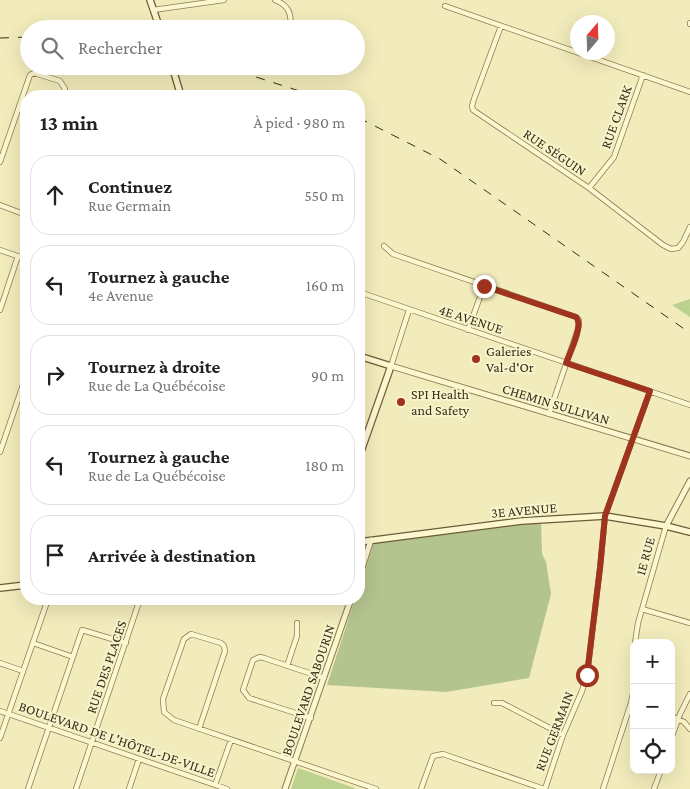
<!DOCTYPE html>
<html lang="fr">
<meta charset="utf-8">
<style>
:root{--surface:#fff;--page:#f6f6f6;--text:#222;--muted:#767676;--line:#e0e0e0}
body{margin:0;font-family:"Crimson Pro",serif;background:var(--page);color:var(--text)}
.controls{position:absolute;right:15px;bottom:15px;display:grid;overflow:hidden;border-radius:10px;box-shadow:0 5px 20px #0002}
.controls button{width:45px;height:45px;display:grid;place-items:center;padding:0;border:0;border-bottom:1px solid var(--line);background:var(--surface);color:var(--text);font:25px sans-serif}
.compass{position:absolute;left:570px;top:15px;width:45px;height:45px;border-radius:50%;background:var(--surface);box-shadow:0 5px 20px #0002;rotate:19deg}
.stop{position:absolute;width:15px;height:15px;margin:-11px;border:4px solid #a0331d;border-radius:50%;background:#fff}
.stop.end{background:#a0331d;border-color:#fff;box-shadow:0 1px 5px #0008}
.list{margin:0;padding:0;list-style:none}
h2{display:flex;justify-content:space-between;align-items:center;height:65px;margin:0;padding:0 20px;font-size:21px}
h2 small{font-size:16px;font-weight:400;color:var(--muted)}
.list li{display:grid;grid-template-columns:32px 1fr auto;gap:15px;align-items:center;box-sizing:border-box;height:80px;margin:0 10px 10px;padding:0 10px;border:1px solid var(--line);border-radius:20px}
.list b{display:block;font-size:19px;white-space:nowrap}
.list p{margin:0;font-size:16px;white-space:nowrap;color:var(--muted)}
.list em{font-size:16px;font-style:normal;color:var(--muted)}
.icon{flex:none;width:28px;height:28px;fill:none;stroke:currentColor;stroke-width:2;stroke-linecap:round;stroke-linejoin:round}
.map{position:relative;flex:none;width:690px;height:789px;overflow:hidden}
.search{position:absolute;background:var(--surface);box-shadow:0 5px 20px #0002;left:20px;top:20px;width:345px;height:55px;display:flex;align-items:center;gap:12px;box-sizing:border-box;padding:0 18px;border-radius:28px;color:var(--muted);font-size:19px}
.panel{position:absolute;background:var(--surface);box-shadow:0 5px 20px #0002;left:20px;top:90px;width:345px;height:515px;border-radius:20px}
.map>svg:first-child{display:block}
</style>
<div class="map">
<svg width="690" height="789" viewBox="0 0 690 789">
<rect width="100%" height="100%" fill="#f2ebbb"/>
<!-- green -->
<path fill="#bdd18e" d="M690,299v18l-18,-12z
M298,768l59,21h-66z"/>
<!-- cemetery -->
<path fill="#b4c48f" d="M541,522l1,32 4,8 5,32 -22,84 -83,14 -119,-7 28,-86h4v-10l15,-46z"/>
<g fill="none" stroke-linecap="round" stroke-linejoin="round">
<!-- minor casing -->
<g stroke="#8b7b53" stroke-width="6">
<path id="minor" d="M275,0c15,6 16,14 16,29
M445,6l245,86
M153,10l71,-10
M690,23v1
M501,26l-27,73 -2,7 1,4 116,78 74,57 8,4 7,-1 5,-6 7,-15
M0,162l30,-87 4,-2 26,8 5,8 -2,7
M589,188l25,-31 29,-82
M0,205l26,10
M384,246l9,8 183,63 3,3v6l-30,88
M0,250l26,9
M359,292l331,113
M0,310l18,-54
M468,330l16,-44
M391,366l18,-56
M0,452l26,-76
M642,609l48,14
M33,643l40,14
M635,643l3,-20 28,-97
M0,663l23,8
M287,666l10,-30v-13
M494,703h8l61,32
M0,711l227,78
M671,716l13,6 6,7
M311,718l-62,-20 -6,-8 10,-30 7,-3 4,1 60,20
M199,729l26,-78 -1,-5 -3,-3 -30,-9 -7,5 -21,60 1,13 10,8 202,69
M0,738l48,-139
M671,739l9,-25 10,-20
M215,785l16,-45
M28,789l54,-159 44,13
M76,789l64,-190
M129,789l10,-30
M421,789l12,-33 10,-2 101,35
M545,789l18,-54 19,-44 5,-16 13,-107 5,-52 45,-125
M603,789l28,-86 3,-15
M654,789l7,-19"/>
</g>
<!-- tertiary casing -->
<g stroke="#8b7b53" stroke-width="7">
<path id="tertiary" d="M391,366l299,90
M666,526l24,-45
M359,577l12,-37
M285,789l66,-190"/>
</g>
<!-- secondary casing -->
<g stroke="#6c5b37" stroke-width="8">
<path id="secondary" d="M150,0l10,29
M172,66l9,30
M359,356l32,10 -32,91
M359,542l163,-21 83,-5 61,10 24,6
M0,588l26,-3"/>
</g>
<!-- minor -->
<use href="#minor" stroke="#fcf7ce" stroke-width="4.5"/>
<!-- tertiary -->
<use href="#tertiary" stroke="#fcf7ce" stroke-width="5"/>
<!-- secondary -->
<use href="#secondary" stroke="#fcf7ce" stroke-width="5.5"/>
<!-- rail -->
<path stroke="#382e1a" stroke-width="1" stroke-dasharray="9 9" stroke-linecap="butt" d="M0,38l29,-1
M222,66l93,30
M359,118l81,41 250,174"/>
</g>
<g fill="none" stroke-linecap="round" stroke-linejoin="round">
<!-- route -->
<path stroke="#a0331d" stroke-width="6" d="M484,286l92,31c8,8 -6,36 -10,46l84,28 -45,125 -5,52 -13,107"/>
</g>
<!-- markers -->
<g fill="#a0331d" stroke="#f9f4cb" stroke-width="2">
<circle cx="476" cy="359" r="5"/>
<circle cx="401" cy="402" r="5"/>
</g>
<g text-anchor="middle" stroke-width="4" stroke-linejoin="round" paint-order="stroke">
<!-- street labels -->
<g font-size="14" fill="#382e1a" stroke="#f9f4cb">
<text transform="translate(616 117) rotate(-70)" y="5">RUE CLARK</text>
<text transform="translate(555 152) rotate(34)" y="5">RUE SÉGUIN</text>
<text transform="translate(471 319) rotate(18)" y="5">4E AVENUE</text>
<text transform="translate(556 404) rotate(17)" y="5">CHEMIN SULLIVAN</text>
<text transform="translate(524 510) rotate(-5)" y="5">3E AVENUE</text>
<text transform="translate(645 556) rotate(-74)" y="5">1E RUE</text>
<text transform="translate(106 667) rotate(-71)" y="5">RUE DES PLACES</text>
<text transform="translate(308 690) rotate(-71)" y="5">BOULEVARD SABOURIN</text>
<text transform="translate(554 731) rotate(-69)" y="5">RUE GERMAIN</text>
<text transform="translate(117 739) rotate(19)" y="5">BOULEVARD DE L'HÔTEL-DE-VILLE</text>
</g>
<!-- poi labels -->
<g font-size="14" fill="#382e1a" stroke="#f9f4cb" text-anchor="start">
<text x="486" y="356">Galeries<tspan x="486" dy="16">Val-d'Or</tspan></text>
<text x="411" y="399">SPI Health<tspan x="411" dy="16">and Safety</tspan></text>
</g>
</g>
</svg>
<div class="controls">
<button>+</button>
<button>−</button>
<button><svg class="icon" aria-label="locate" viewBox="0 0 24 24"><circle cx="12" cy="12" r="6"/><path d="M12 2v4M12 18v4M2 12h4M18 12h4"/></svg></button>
</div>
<svg class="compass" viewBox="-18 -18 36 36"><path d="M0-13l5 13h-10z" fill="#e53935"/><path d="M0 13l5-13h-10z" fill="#767676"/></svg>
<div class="stop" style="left:587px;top:675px"></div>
<div class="stop end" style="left:484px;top:286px"></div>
<div class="search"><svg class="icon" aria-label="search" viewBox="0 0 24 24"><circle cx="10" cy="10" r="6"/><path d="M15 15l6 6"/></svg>Rechercher</div>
<section class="panel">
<h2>13 min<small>À pied · 980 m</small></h2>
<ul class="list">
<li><svg class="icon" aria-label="ahead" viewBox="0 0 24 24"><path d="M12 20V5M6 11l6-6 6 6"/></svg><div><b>Continuez</b><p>Rue Germain</p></div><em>550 m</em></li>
<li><svg class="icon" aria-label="left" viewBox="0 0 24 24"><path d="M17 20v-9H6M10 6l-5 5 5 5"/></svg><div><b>Tournez à gauche</b><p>4e Avenue</p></div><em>160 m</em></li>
<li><svg class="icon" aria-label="right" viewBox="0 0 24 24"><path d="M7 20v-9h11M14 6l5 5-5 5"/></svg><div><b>Tournez à droite</b><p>Rue de La Québécoise</p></div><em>90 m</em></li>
<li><svg class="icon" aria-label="left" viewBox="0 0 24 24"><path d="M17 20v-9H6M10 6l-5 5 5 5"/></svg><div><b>Tournez à gauche</b><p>Rue de La Québécoise</p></div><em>180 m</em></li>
<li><svg class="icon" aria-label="arrive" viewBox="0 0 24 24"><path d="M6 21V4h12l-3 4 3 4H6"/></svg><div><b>Arrivée à destination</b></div></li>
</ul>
</section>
</div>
